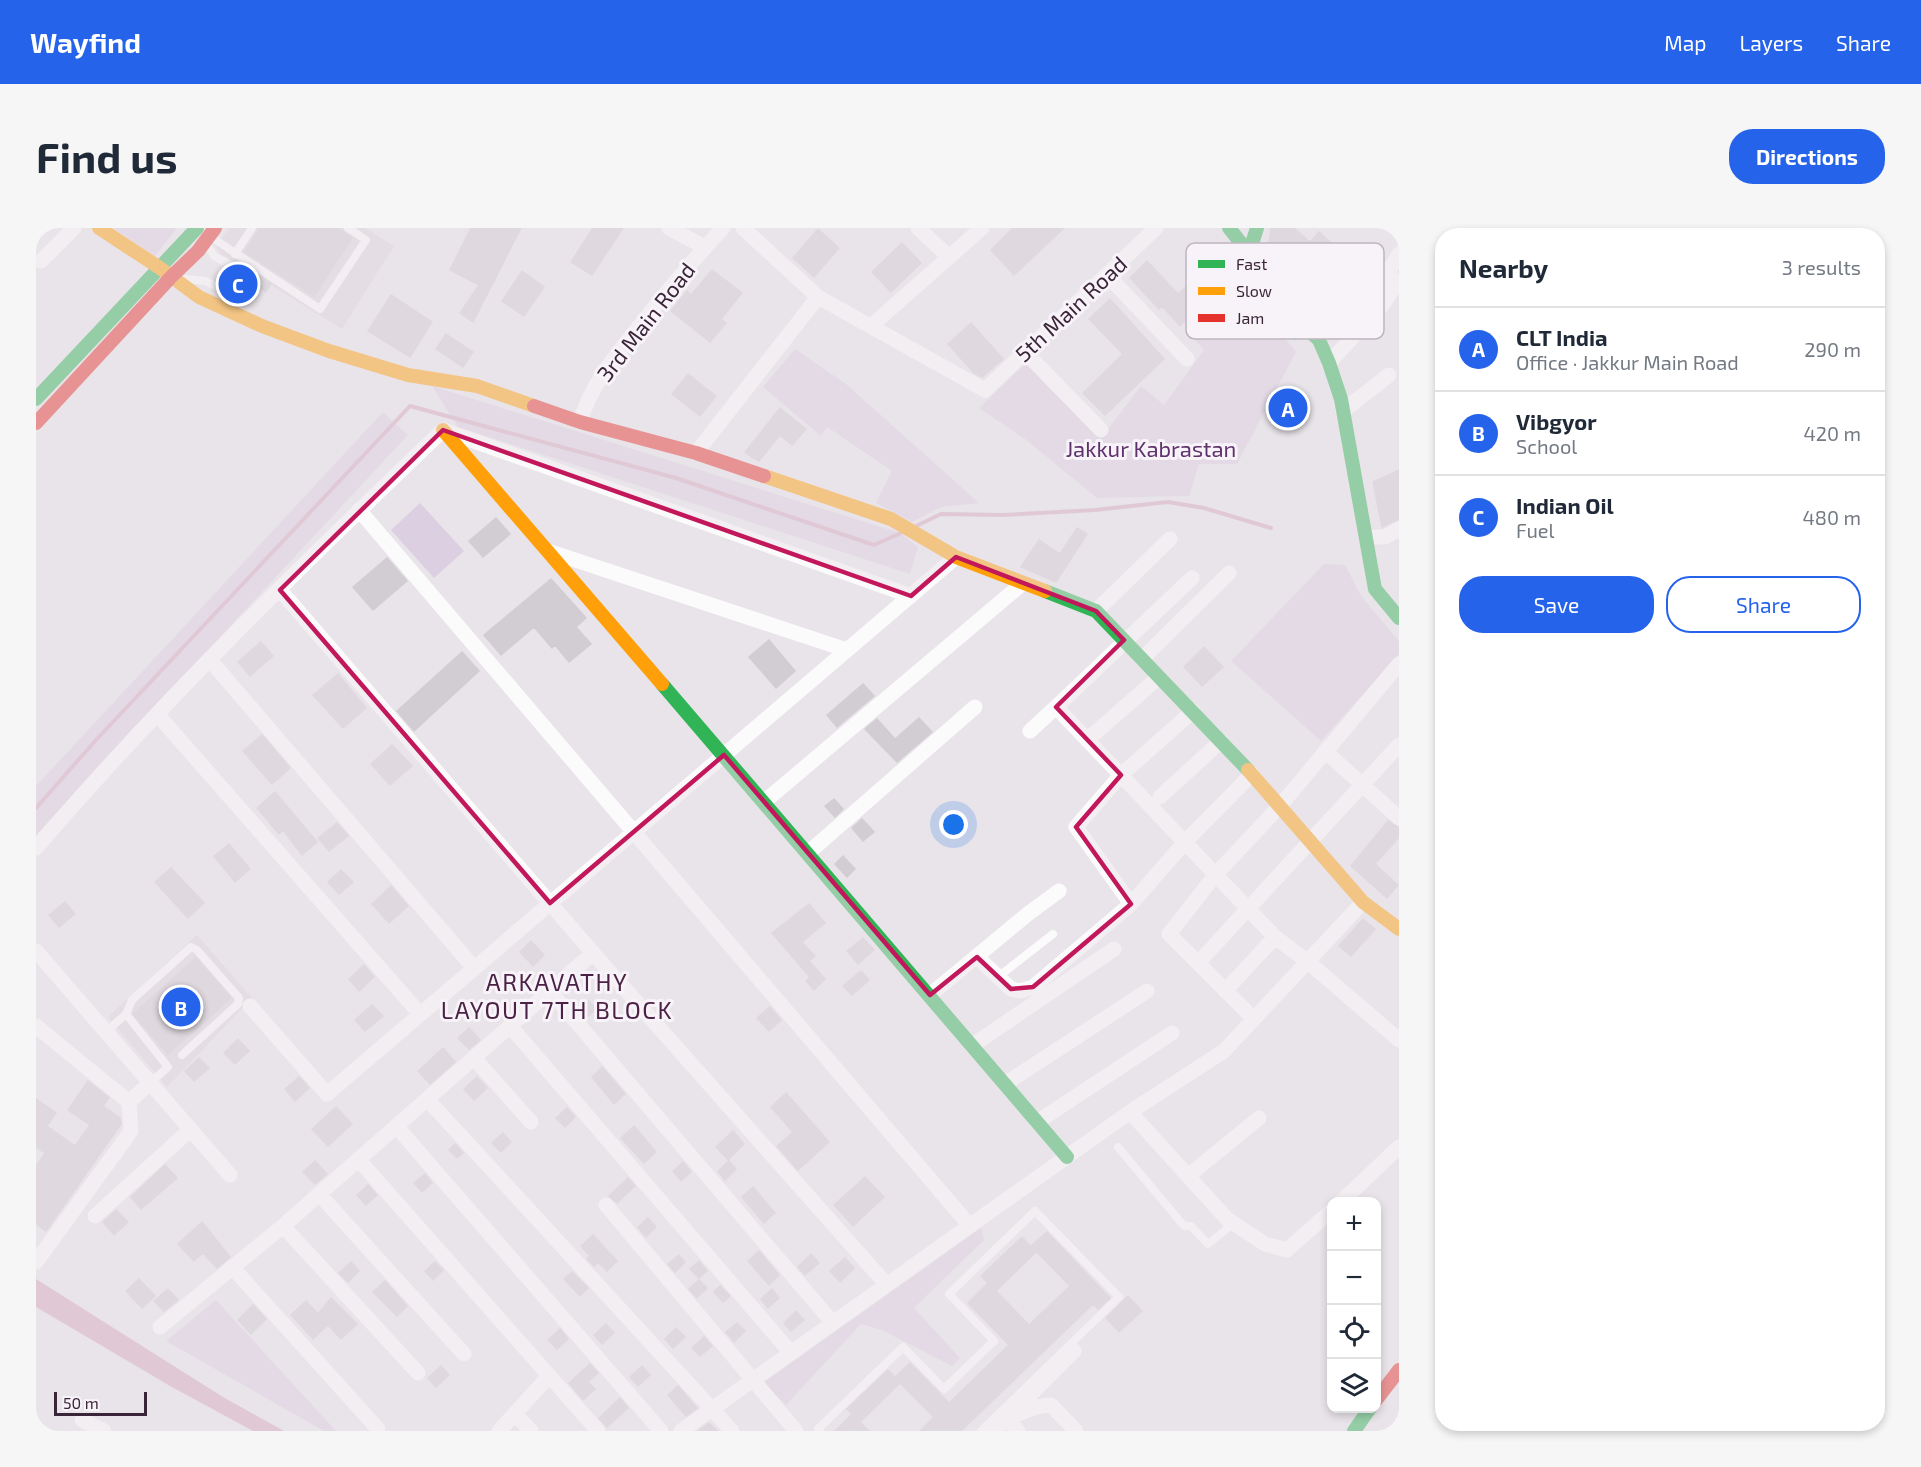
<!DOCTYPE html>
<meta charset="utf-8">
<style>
:root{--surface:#fff;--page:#f6f6f7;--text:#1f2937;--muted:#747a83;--line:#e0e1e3;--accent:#2563eb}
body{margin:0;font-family:"Exo 2",sans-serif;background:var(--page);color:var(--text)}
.controls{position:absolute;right:18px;bottom:18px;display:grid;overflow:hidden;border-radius:12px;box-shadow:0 3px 9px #0003}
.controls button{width:54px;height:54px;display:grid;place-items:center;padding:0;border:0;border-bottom:2px solid var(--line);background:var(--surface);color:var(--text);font:30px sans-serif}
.scale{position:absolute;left:18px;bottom:15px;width:93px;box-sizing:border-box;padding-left:6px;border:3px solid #3a2438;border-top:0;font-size:16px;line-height:21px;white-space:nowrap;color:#3a2438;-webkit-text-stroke:4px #f7f3f8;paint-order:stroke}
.you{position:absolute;left:918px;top:597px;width:21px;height:21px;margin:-15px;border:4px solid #fff;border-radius:50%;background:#1a73e8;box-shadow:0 0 0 9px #1a73e833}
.badge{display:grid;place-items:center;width:39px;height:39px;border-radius:50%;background:var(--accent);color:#fff;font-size:20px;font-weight:700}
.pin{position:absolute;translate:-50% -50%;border:3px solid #fff;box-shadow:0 2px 6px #0006}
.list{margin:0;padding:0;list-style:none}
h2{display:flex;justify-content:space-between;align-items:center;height:78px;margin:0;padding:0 24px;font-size:26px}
h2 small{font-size:20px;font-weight:400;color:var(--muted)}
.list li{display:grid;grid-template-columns:39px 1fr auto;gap:18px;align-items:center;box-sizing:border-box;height:84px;padding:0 24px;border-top:2px solid var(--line)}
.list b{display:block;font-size:22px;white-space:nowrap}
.list p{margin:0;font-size:20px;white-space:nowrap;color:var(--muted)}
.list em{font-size:20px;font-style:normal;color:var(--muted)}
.actions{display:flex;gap:12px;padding:18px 24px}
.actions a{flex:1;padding:14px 0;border:2px solid var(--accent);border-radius:24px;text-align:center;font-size:21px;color:var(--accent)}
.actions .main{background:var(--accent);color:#fff}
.icon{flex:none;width:33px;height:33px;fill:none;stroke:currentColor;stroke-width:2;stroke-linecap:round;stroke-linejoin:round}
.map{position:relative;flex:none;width:1363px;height:1203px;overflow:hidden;border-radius:24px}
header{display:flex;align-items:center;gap:36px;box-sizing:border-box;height:84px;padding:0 30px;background:var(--accent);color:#fff}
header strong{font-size:28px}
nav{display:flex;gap:33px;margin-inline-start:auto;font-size:21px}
.intro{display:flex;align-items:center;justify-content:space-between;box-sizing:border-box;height:144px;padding:0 36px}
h1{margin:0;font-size:42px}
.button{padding:15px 27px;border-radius:24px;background:var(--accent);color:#fff;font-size:21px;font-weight:700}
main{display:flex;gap:36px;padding:0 36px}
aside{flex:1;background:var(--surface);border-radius:24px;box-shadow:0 3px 9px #0003}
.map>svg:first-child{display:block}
</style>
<header>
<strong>Wayfind</strong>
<nav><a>Map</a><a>Layers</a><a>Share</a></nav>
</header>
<div class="intro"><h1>Find us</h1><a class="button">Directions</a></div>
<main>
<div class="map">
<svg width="1363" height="1203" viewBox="0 0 1363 1203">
<rect width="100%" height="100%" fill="#e9e4e9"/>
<!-- built -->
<path fill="#ded6de" d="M193,0h136l29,18 -52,83 -121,-75 -5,-8z
M161,707l55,63 -85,89 -59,-70z"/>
<!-- green -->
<path fill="#dbcfe1" d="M77,0h64l-22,28z
M1213,65l47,59 -59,112h-38l-10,32 -92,2 -72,-59 -46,-31 47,-45 75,75 40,-52 23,19 40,-55 -9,-10z
M759,121l51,35 133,119 -38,4 -29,15 -36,-19 16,-32 -65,-44 -6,9 -58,-49z
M396,158l468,147 18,14 -8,27 -452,-147z
M347,184l25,23 -372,400v-49z
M384,275l44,48 -30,27 -43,-48z
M1288,336l21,1 16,31 38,45v13l-78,87 -90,-80z
M945,1000l3,12 -70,68 46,50 -8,8 -70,-36 -21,-6 -75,81 -23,-22z
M180,1072l120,131h-12l-158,-90z"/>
<!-- water -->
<path fill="#d4a9bd" d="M0,1051l187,118 61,34h-31l-83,-45 -134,-79z"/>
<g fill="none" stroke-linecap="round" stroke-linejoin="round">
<!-- stream -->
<path stroke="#d4a9bd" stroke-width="4" d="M880,298l25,-12 62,1 92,-5 73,-8 36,6 67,20
M0,580l60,-68 314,-334 266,72 198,67 27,-12"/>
</g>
<!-- building -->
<path fill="#d2cdd2" stroke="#d2cdd2" stroke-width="1.5" d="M224,0h77l15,10 -38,58 -69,-44z
M435,0h50l-48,94 -13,-9 19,-28 -29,-15z
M557,0h30l-31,47 -21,-13z
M977,0h51l-50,47 -23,-25z
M1235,0h23l16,14 9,-10 32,29 -31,35 -37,-34 -5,6 -8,-17 -1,-9z
M782,1l21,19 -25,29 -21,-19z
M866,15l19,20 -30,29 -19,-20z
M1111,33l31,33 13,-12 16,17 -27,27 -18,-20 -3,3 -29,-31z
M676,42l30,23 -21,26 5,4 -16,19 -39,-31 16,-20 4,4z
M486,43l22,16 -20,29 -22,-15z
M219,45l16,11 -5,8 -15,-12z
M195,49l1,6 12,6 -2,3 -15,-7z
M355,67l41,27 -22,35 -42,-26z
M1074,71l54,60 -59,56 -22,-22 40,-39 -34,-35z
M935,95l32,36 -21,18 -8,-4 -26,-29z
M410,106l27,18 -10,15 -27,-18z
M652,146l28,22 -16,20 -28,-22z
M744,180l26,21 -14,16 -12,-10 -21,26 -4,-2 -10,-7z
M1363,242v49l-17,8 -9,-45z
M460,290l14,16 -27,23 -14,-16z
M1041,300l10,6 -31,48 -35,-15 18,-27 21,14z
M351,330l20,23 -34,29 -20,-23z
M515,351l35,39 -10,9 15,17 -22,18 -14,-17 -3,3 -18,-21 -33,28 -17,-20z
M733,412l26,31 -19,17 -27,-31z
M225,414l12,14 -23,20 -12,-14z
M1168,419l19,20 -21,19 -18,-19z
M426,424l17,19 -65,60 -17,-20z
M302,446l28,34 -23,20 -30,-33z
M827,456l11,12 -37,31 -10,-12z
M883,490l13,14 -35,30 -32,-33 12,-10 18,20z
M226,507l28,33 -18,16 -29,-33z
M356,517l20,21 -22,19 -19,-21z
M239,564l42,50 -15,13 -19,-25 -4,4 -22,-26z
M798,571l9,10 -8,8 -10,-11z
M826,591l12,13 -11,9 -11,-13z
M1352,593l11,7v9l-24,27 23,21 -11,13 -36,-32z
M301,595l11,13 -19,15 -11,-13z
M193,616l21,25 -15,13 -21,-26z
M807,628l12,13 -8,8 -12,-13z
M135,640l33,35 -16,15 -33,-36z
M305,642l12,12 -14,12 -11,-12z
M355,658l17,20 -19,17 -17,-19z
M29,674l10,12 -16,13 -10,-12z
M773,676l16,19 -23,19 13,14 -6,5 16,18 -11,11 -8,-9 4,-4 -38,-44z
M1327,691l12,10 -24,27 -12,-10z
M827,710l11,12 -16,14 -11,-13z
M495,713l13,14 -11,11 -13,-14z
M160,730l35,40 -63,56 -35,-40z
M328,737l10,12 -15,14 -10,-12z
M825,743l8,9 -17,15 -9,-9z
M553,773l7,8 -10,9 -7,-8z
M336,777l11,11 -18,15 -10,-11z
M734,779l11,13 -12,11 -12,-13z
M433,800l11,12 -11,9 -11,-11z
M202,811l11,12 -14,13 -11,-11z
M407,820l12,14 -25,22 -12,-13z
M163,830l10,10 -15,13 -9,-10z
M566,839l23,27 -11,10 -22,-27z
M263,849l10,11 -14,13 -10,-12z
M441,849l10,11 -13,12 -10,-11z
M52,853l21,17 -6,8 17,12 1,6 -75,107 -10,-7v-58l9,-13 -9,-6v-48l20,14 -9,13 28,20 15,-21 -22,-15z
M750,865l43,49 -31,28 -21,-24 16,-14 -22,-25z
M300,879l16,17 -24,22 -16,-17z
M531,880l8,9 -10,10 -9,-9z
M598,898l22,26 -12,11 -23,-25z
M697,903l11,13 -16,16 -12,-13z
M467,905l8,9 -10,10 -9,-9z
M419,916l8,9 -6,5 -8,-8z
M279,933l12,13 -12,10 -12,-12z
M693,933l7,8 -11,11 -7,-9z
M647,934l8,10 -10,9 -8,-10z
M129,937l12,13 -36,31 -10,-12z
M389,946l7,9 -10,9 -8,-9z
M829,949l19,20 -31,29 -19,-21z
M592,950l7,8 -18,17 -8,-7z
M332,957l9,10 -11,10 -9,-10z
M717,959l22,26 -11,10 -22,-26z
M80,982l12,12 -14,13 -11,-13z
M612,990l8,9 -10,10 -8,-10z
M166,994l28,35 -13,11 -14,-15 -9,8 -16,-17z
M1011,1004l63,66 -12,11 -5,-5 -132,127h-41l14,-14 -34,-34 -40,39 9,9h-34l17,-17 -5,-5 41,-39 7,7 15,-14 39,40 60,-58 -41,-42 20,-20 -7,-7 41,-39 14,15 -40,39 33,34 41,-39 -39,-40z
M557,1007l24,26 -10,10 -9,-9 -4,4 -7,-7 3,-3 -9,-10z
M723,1023l20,24 -10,10 -21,-24z
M775,1026l8,9 -14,12 -7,-8z
M643,1027l6,7 -10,10 -7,-8z
M809,1030l9,10 -14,14 -10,-11z
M663,1033l8,10 -8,7 -9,-9z
M315,1034l8,9 -11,11 -9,-9z
M399,1034l8,8 -10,10 -8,-9z
M536,1044l16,16 -8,8 -16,-17z
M103,1051l16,17 -13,12 -16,-17z
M663,1052l8,8 -10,10 -8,-9z
M349,1053l22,25 -10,10 -24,-24z
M684,1058l10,10 -7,6 -9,-10z
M132,1061l10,11 -14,11 -10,-10z
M736,1061l7,9 -11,10 -7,-9z
M1092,1068l14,15 -23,21 -13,-14z
M295,1070l26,26 -16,15 -13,-14 -15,14 -22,-24 15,-14 12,13z
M217,1077l13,14 -15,15 -13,-14z
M760,1083l8,9 -13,11 -7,-8z
M701,1095l8,8 -11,11 -8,-10z
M570,1096l8,9 -12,11 -8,-9z
M640,1100l9,9 -12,11 -8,-9z
M524,1101l8,10 -11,10 -9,-9z
M668,1109l8,9 -12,10 -8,-8z
M554,1136l8,9 -10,9 7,7 -12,11 -14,-17z
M405,1138l8,9 -13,12 -8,-9z
M606,1138l8,9 -12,11 -8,-9z
M642,1158l19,22 -11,8 -18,-21z
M584,1170l8,10 -21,19 -8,-9z
M673,1195l8,8 -18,-1z"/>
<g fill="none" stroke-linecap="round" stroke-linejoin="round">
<!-- lane -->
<path stroke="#fcfbfc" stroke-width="8" d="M175,9l109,72 46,-69 -18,-12
M199,26l17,-26
M150,51l19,2 39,19 8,-13 -15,-8 4,-8 -27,-15 -8,-13
M182,60l13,-22
M962,749l55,-43
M90,786l42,53 -18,16
M70,804l20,-18 6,-14 59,-53 6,3 42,48 -1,6 -56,51
M1082,919l66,79h7l17,18 26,-21
M784,1203l-2,-2 85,-82 41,42 50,-48 -45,-47 86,-83 84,86 -138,134"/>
<!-- street -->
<path stroke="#fcfbfc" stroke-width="15" d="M633,0l36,19
M707,0l75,69 167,93 171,-162
M882,0l31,29
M5,33l33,-33
M1071,47l80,84
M1329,90l8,-21 26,-43
M835,98l111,-98
M989,124l76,78
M1293,135l55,-60 15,-23
M1307,183l46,-36
M544,194c11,-38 37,-68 61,-98 26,-33 53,-65 82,-96
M660,225l122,-156
M323,282l611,716
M1330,309h19l14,-8
M512,323l299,99
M1156,350l-136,129 219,230 33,25 91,78
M244,362l313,363 294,332
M1060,383l74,-72
M1106,431l87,-86
M174,432l264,308
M121,486l263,300
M994,503l26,-24
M1051,512l72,-63
M1289,523l74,67
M1124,569l61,-56
M728,574l259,-219
M0,620c126,-147 267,-284 407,-418l468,166
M772,625l167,-146
M1095,676l-55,-77 45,-52 72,-64
M0,723l194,224
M941,729l34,32 9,2 13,-4 98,-83 54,-62 67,-68
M1162,735l201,-218
M514,763l283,332
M1189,763l50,-54
M894,767l99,-82 30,-22
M214,778l77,88 629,-537
M1218,791l-85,-85 47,-60 63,-67 120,-143
M0,798l93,76 2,29 -95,131
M474,798l281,327
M937,817l141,-96
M438,830l57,64
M969,856l142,-93
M391,871l305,332
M93,874l21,-19
M1094,884l97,107 38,25 22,6 45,-40
M1001,894l135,-89
M360,898l265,305
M322,931l240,272
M1152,948l71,-58
M283,966l145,160
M1305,974l58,-55
M570,977l190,226
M59,988l96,-87
M247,998l135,147
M196,1039l146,162
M124,1099l123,-101 310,-273
M479,1186l16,17
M977,1188l23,-9 15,-2 25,26
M970,1190l12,13
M46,1192l22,11
M463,1203l50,-55
M645,1203l449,-319 94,-61 139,-149
M958,1203l80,-80"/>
<!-- fast -->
<path stroke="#30b455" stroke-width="14" d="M1193,0l20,25
M1221,0l-8,25 12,33 58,54 10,23 12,36 34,190 24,29
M0,171l161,-171
M1009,363l51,20 152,159
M626,456l405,473
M1318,1203l16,-23"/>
<!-- slow -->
<path stroke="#ff9f0a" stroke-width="14" d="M63,0l61,40 39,29 63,29 67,25 79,24 69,11 57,20
M407,202l219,254
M728,248l127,43 65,38 89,34
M1212,542l115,132 36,27"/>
<!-- jam -->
<path stroke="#e5322d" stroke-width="14" d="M498,178l46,16 116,31 68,23
M0,195l135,-146 27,-26 17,-23
M1340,1172l23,-30"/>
</g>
<!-- marked area -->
<path d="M0 0H1363V1203H0ZM407,202l468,166 45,-39 140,54 28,29 -68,67 65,68 -45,52 55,77 -98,83 -22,2 -34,-32 -47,38 -206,-240 -174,148 -270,-313z" fill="#e9e4e9" fill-opacity=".55" fill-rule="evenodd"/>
<path fill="none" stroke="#c2185b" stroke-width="4.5" stroke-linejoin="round" d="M407,202l468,166 45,-39 140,54 28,29 -68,67 65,68 -45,52 55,77 -98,83 -22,2 -34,-32 -47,38 -206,-240 -174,148 -270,-313z"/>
<g text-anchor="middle" stroke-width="6" stroke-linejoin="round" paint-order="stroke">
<!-- street labels -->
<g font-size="22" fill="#3a2438" stroke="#f7f3f8">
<text transform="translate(1035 81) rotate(-43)" y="8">5th Main Road</text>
<text transform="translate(610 94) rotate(-52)" y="8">3rd Main Road</text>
</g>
<!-- park labels -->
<g font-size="22" fill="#60326d" stroke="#f7f3f8">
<text x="1115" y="229">Jakkur Kabrastan</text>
</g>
<!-- neighbourhood labels -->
<g font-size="24" letter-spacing="1.5" fill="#4b2245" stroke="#f7f3f8">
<text x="521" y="763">ARKAVATHY<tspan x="521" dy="28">LAYOUT 7TH BLOCK</tspan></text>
</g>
</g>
<!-- legend -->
<rect x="1150" y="15" width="198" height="96" rx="9" fill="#f7f3f8" stroke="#beb5be" stroke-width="1.5"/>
<rect x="1162" y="32" width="27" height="8" fill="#30b455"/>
<rect x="1162" y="59" width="27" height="8" fill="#ff9f0a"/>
<rect x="1162" y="86" width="27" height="8" fill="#e5322d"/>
<g font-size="16" fill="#3a2438">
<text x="1200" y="42">Fast</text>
<text x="1200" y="69">Slow</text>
<text x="1200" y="96">Jam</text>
</g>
</svg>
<div class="controls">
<button>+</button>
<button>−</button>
<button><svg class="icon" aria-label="locate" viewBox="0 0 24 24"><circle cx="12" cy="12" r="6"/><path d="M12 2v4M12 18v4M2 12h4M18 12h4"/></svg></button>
<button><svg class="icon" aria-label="layers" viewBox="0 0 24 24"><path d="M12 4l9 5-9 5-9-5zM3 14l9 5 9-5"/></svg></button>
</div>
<div class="scale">50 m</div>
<div class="you"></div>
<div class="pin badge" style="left:1252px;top:180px">A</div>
<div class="pin badge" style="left:145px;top:779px">B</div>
<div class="pin badge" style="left:202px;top:56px">C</div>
</div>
<aside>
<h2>Nearby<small>3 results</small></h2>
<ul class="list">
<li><span class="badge">A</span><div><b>CLT India</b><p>Office · Jakkur Main Road</p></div><em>290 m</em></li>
<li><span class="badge">B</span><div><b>Vibgyor</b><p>School</p></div><em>420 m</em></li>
<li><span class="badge">C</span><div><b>Indian Oil</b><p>Fuel</p></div><em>480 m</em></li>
</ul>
<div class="actions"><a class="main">Save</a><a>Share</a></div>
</aside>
</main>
